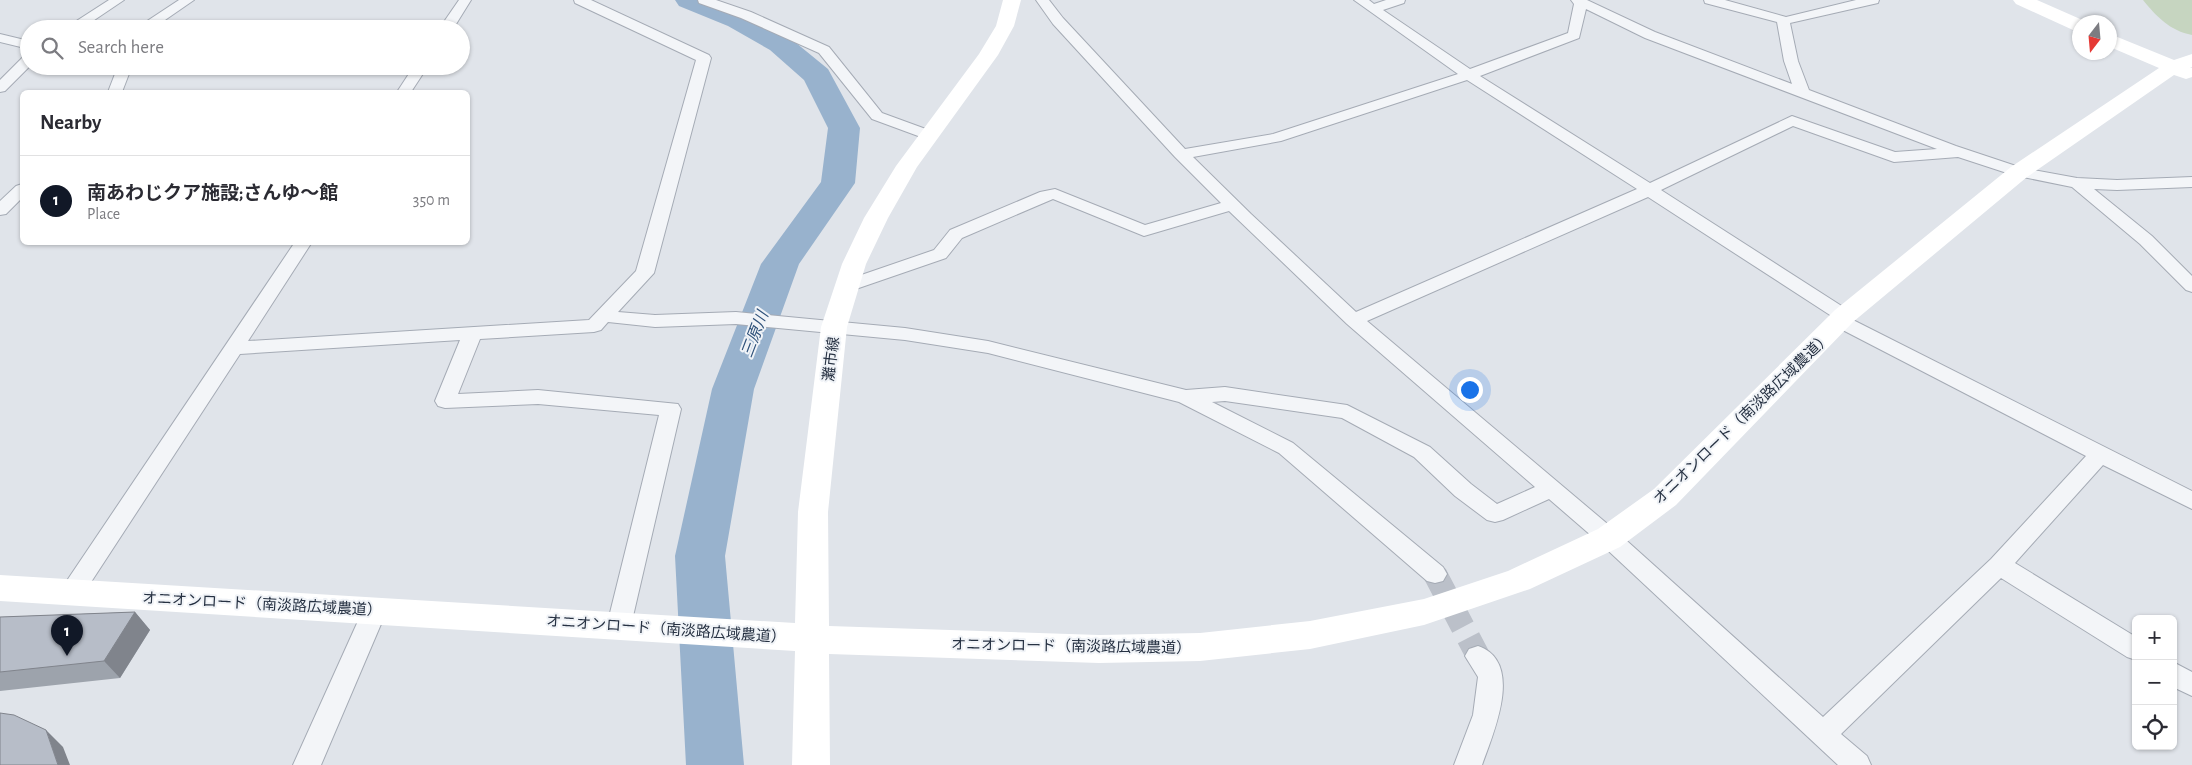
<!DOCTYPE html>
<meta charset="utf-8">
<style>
:root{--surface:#fff;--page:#f7f7f7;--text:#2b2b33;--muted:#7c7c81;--line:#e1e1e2;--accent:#111827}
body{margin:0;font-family:"Alegreya Sans","Noto Sans JP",sans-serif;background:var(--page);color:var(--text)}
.controls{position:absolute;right:15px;bottom:15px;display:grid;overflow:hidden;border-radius:8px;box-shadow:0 1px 4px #0004}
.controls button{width:45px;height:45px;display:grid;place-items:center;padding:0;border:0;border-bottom:1px solid var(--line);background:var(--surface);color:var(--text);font:25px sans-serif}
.compass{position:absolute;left:2072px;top:15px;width:45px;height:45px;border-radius:50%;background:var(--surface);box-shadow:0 1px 4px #0004;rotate:196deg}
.you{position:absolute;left:1469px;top:389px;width:18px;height:18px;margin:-12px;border:4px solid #fff;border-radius:50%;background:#1a73e8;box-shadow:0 0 0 8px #1a73e833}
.badge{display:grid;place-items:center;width:32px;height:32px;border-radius:50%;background:var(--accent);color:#fff;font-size:16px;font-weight:700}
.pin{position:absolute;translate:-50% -41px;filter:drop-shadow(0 1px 2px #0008)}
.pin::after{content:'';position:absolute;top:26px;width:18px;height:15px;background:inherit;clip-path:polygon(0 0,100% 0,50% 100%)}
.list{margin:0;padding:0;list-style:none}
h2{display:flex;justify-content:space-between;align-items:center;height:65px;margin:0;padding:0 20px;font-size:21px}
h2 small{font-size:16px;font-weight:400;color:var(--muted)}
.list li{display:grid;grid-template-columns:32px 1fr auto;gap:15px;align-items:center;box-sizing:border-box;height:90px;padding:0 20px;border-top:1px solid var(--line)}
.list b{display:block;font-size:19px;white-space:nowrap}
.list p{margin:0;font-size:16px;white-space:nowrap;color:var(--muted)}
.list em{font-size:16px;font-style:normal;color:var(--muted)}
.icon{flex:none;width:28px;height:28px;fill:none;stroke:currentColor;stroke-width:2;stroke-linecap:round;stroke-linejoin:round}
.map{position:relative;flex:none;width:2192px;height:765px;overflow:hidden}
.search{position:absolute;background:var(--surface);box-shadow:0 1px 4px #0004;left:20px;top:20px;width:450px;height:55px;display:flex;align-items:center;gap:12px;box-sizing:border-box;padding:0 18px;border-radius:28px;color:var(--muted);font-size:19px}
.panel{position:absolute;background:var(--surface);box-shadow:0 1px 4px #0004;left:20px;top:90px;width:450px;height:155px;border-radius:8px}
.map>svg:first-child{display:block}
</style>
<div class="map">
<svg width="2192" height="765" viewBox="0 0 2192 765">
<rect width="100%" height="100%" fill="#e0e4ea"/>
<!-- green -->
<path fill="#c6d5c0" d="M2143,0h49v35c-22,-4 -36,-19 -49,-35z"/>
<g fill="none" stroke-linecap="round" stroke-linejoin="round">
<!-- river -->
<path fill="#98b2cd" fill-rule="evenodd" d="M675,0h38l35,14 42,24 38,31 32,59 -5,55 -56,81 -45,125 -29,167 19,209h-58l-11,-209 37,-167 49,-125 60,-82 7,-54 -24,-48 -34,-30 -42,-24 -49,-20z"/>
<!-- street-tunnel -->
<path stroke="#bbc0c9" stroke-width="24" stroke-dasharray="24 12" stroke-linecap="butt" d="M1435,574l43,82"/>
<!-- street casing -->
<g stroke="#a5abb5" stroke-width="2">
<path id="street" d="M109,0h15l-43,29h-17z
M179,0h15l-42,29h-17z
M459,0h12l-18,29h-14z
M574,0h17l118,55 2,3 -57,215 -36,39 37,3 81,-3 169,16 83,13 198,49 39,-3 122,18 83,42 41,37 26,20 38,-17 -188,-163 -118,-113 -85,25 -91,-37 -91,39 -16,20 -93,32 -6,2 -6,-2 -3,-4 3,-4 93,-32 16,-20 90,-38 15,-3 90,36 76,-22 -46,-46 -122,-133 -17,-24h13l14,18 122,131 88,-15 185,-60 -104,-74h15l5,4 12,-4h19l-1,3 -21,7 87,59 98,-36 6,-29 -3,-4h16l68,32 137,52 -8,-23 -7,-39 -72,-19 -1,-3h21l61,17 70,-17h23l-1,3 -88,20 8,38 11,29 147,56 66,22 55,10 40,2 75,-3v10l-75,3 -23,-1 58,47 40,40v16l-6,-2 -46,-46 -68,-57 -59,-12 -55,-18 -64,5 -101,-36 -132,64 190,122 2,4 -2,3 341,172v18l-89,-44 -88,98 121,74v23l-9,-3 -126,-79 -160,156 26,22 4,9h-33l-237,-221 -52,-45 -46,21 -8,2 -8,-2 -32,-24 -41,-39 -72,-39 -117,-17 -13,1 81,41 150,124 4,7 -4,7 -8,2 -8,-2 -148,-128 -100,-51 -191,-49 -83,-13 -169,-16 -81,3 -47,-5 -7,8 -7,2 -114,7 -22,55 80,-4 140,14 3,5 -50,216 -3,7 -9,3 -9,-3 -3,-7 52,-210 -121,-11 -93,4 -7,-2 -3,-5 25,-61 -220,14 -160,245 -8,3 -8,-3 -4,-7 4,-7 231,-343h17l-64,99 341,-21 47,-49 60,-211 -121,-57zM1586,9l59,29 292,111 -42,3 -103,-36 -142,67 -170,-107 99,-38zM1467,80l170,109 -281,123 -105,-98 -58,-57 88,-16zM1648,197l185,120 -2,4 2,4 253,131 -95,103 -168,158 -206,-185 -250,-211z
M698,0h18l35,12 78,35 53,66 52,19 3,3 -3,3 -5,2 -57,-21 -53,-66 -78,-35 -42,-15z
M0,34l29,7v8l-29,-7z
M29,55l1,11 -25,25 -5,1v-12l24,-24z
M118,66h14l-10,26h-14z
M414,66h14l-17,26h-14z
M22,184v14l-16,16 -6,1v-14l16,-15z
M375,600l9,3 3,7 -66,155h-28l70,-155 3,-7z
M1478,646c47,16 15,88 4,119h-28l19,-50 5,-38 -13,-21 4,-7z
M2173,662l19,10v24l-19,-9z"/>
</g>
<!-- street -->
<use href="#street" fill="#f3f5f8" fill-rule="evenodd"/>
<!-- secondary -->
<path fill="#fff" fill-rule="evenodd" d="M1003,0h18l-7,26 -16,29 -81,112 -29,51 -22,46 -19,63 -19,185 1,114 270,9 101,-2 110,-12 114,-22 84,-28 90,-42 56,-40 181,-179 176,-143 148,-99 -49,-21v-13l64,26 18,-6v13l-2,1h2v9l-6,2 -12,-4 -147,102 -174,145 -177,183 -56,42 -90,42 -106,36 -114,24 -110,12 -101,2 -270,-9 1,111h-38l3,-114 -795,-50v-26l795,48 3,-111 23,-185 21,-63 22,-46 32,-52 83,-112 17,-28z
M2013,0h24l50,22h-7v9l-7,-1 -57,-26z"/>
</g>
<!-- wall -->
<path fill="#9da3ac" d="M135,612l15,18 -30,48 -120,13v-74z"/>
<!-- shaded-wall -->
<path fill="#80848c" d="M135,612l15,18 -30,48 -16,-17z
M46,730l17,17 7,18h-12z"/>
<!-- building -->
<path fill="#b7bdc8" stroke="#80848c" d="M135,612l-31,49 -104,11v-55z
M0,713l14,2 32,15 12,35h-58z"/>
<g text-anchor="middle" stroke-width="4" stroke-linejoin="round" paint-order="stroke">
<!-- street labels -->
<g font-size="15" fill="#273243" stroke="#f0f3f7">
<text transform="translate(831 359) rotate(-83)" y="5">灘市線</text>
<text transform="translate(1742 418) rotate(-44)" y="5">オニオンロード（南淡路広域農道）</text>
<text transform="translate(262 604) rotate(3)" y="5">オニオンロード（南淡路広域農道）</text>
<text transform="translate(666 629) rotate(4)" y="5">オニオンロード（南淡路広域農道）</text>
<text transform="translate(1071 646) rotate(1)" y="5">オニオンロード（南淡路広域農道）</text>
</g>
<!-- water labels -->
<g font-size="16" font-style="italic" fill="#2e517a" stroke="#f0f3f7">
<text transform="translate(754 334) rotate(-69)" y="6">三原川</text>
</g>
</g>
</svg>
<div class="controls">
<button>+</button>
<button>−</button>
<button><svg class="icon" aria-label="locate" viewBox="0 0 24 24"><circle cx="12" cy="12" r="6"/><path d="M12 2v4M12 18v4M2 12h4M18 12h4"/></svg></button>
</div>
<svg class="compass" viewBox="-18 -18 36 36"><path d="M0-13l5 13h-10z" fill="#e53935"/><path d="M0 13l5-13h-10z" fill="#7c7c81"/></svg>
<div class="you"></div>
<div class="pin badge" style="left:67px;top:656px">1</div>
<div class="search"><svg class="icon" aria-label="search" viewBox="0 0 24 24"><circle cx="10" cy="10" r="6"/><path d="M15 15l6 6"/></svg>Search here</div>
<section class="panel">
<h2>Nearby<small></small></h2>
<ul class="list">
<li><span class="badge">1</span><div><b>南あわじクア施設;さんゆ～館</b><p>Place</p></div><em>350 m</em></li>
</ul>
</section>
</div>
